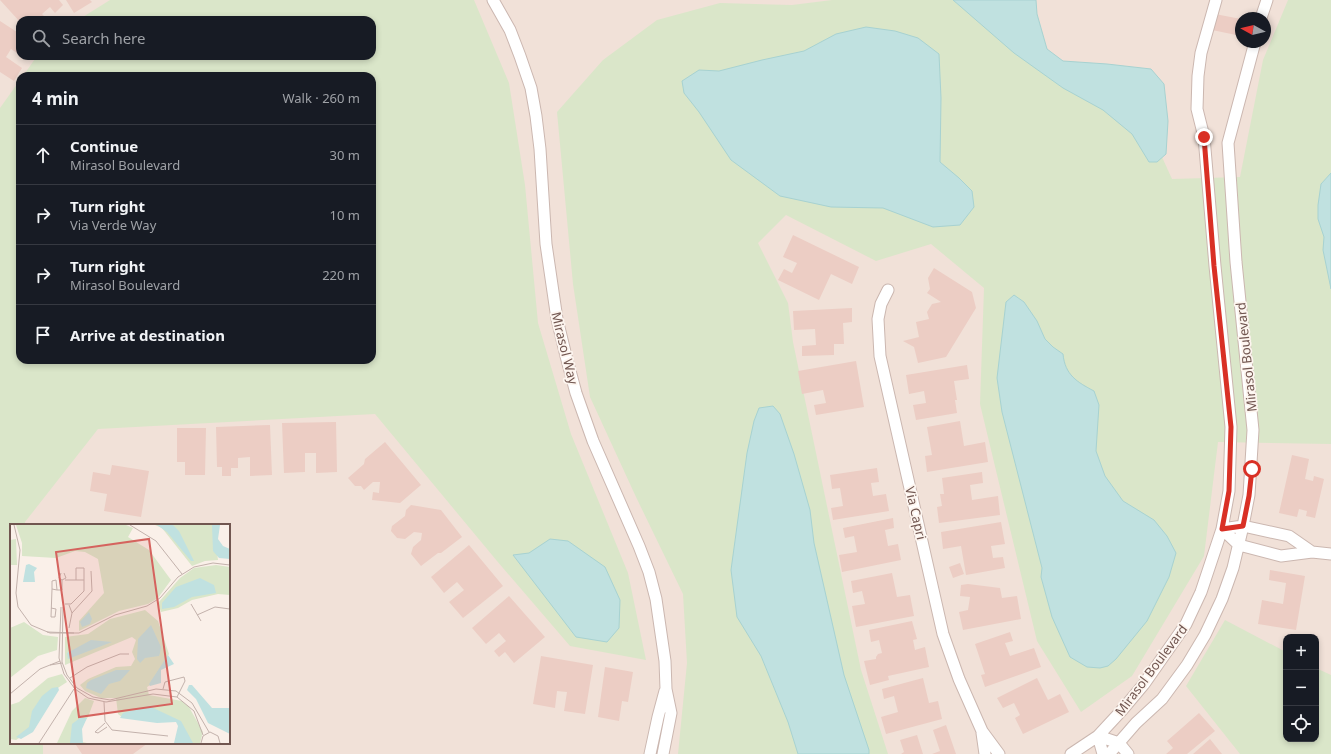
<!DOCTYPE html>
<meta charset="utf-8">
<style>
:root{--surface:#171b24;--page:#20242c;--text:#f1f3f6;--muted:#9ea1a6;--line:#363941}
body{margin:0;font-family:"Noto Sans",sans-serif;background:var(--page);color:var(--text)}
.controls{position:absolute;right:12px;bottom:12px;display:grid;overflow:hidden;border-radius:8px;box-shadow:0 2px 6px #0003}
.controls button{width:36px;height:36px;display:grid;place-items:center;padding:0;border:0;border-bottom:1px solid var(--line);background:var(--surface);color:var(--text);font:20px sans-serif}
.compass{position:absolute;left:1235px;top:12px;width:36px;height:36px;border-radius:50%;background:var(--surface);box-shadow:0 2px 6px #0003;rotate:278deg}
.stop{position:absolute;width:12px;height:12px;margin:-9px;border:3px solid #d93025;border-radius:50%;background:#fff}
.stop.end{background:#d93025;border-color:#fff;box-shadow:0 1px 4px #0008}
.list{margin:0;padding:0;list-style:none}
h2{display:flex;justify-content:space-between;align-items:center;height:52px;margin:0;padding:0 16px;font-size:17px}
h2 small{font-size:13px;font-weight:400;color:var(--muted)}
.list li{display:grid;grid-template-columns:26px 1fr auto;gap:12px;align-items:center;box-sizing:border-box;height:60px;padding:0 16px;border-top:1px solid var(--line)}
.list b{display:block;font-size:15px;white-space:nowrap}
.list p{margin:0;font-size:13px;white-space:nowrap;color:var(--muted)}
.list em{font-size:13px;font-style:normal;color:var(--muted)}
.icon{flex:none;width:22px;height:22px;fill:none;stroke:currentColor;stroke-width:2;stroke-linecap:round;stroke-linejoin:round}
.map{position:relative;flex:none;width:1331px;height:754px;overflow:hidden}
.search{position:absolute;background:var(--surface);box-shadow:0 2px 6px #0003;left:16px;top:16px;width:360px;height:44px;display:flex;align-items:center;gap:10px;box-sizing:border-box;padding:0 14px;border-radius:12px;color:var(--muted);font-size:15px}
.panel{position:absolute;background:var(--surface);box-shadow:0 2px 6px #0003;left:16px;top:72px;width:360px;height:292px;border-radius:12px}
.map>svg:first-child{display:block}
</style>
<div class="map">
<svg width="1331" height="754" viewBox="0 0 1331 754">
<rect width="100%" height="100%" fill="#faf0e9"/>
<!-- residential -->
<path fill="#f1e1d8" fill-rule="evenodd" d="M0,0h1331v754h-1331zM1241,18h24v24h-24zM20,20h352v36h-352zM20,76h352v284h-352zM11,525h218v218h-218zM1286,637h30v102h-30z"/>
<!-- green -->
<path fill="#dae6c9" d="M110,0h364l35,83 16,102 13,138 33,111 57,139 18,87 -76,-14 -73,-85 -122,-147 -277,15 -73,93v3h-14v218h32v11h-43v-646l20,-28v280h352v-284h-349l14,-20h335v-36h-294z
M832,0h142l178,135 20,44 68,-2 23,-117 25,-60h43v444l-113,-2 -14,114 -72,120 -51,36 -44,-71 -57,-237 4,-116 -53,-44 -55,17 -90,-46 -28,28 30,60 5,39 68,328 27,84h-210l9,-91 -4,-69 -47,-97 -46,-100 -17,-113 -16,-172 46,-52 54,-40 63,-17 72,2z
M1225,620l61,32v87h30v-71l15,7v79h-91l-54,-68z"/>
<!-- water -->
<path fill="#c0e1e0" stroke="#a7d2d1" d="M953,0h83l1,14 10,35 16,12 44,3 44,5 13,15 4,37 -2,33 -9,8h-8l-17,-28 -29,-24 -40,-22 -49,-35z
M866,27l29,4 23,7 21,16 2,44 -1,64 19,16 13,13 2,16 -14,18 -27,2 -50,-19 -52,-1 -51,-11 -49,-36 -32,-48 -15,-19 -2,-12 17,-11 20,1 43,-11 42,-9 32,-17z
M1331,173v116l-8,-39 1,-13 -6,-18v-14l3,-21z
M1014,295l10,7 13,19 8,18 8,8 10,7c2,21 14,28 31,37l5,14 -3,46 9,25 18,25 31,19 13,16 9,17 -7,24 -22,44 -31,38 -8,7 -8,2 -13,-1 -17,-10 -18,-40 -11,-40 1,-9 -40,-156 -5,-34 9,-76z
M773,406l7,8 14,40 16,56 4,33 30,132 25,75v4h-71l-10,-32 -27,-66 -24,-39 -6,-47 16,-117 7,-32 5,-13z
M550,539l18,2 37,26 15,33 -1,28 -12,14 -31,-5 -63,-82 16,-2z"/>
<!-- building -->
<path fill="#eccdc4" d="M0,0h59l4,5 -8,8 -5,-6 -8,7 6,6h-28v2z
M66,0h24l2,2 -18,11z
M1215,14l26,5v17l-29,-6z
M0,21l20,13v21l-9,-6 -5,8 16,11 -8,13 -14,-9z
M793,235l66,32 -7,17 -21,-10 -12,26 -41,-20 6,-11 8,4 5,-10 -14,-6z
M934,268l38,24 4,16 -30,49 -28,6 -4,-16 -11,-6 16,-4 -3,-15 13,-3 -2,-7 5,-8 9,-2 -14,-9 3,-4 -2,-11z
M852,308v14l-9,1 1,21h-10v11l-32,1v-10l14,-1 -1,-16 -21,1 -1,-19z
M856,361l8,46 -48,8 -2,-10 12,-2 -3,-13 -21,4 -4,-23z
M967,365l2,14 -15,2 3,19h-2l2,13 -41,7 -3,-15 13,-2 -2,-12 -15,3 -3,-19z
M960,421l4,25 21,-4 3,20 -61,10 -2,-16 7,-1 -5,-28z
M336,422l1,50 -21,1v-20h-11v19l-21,1 -2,-50z
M270,425l2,50 -22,1v-19l-12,1v10h-7v8h-9v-9h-5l-1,-40z
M177,428h29l-1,47h-20v-13h-8z
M385,442l36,43 -21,18 -28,-3 1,-8 6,1 1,-11h-7l-9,8 -3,-4h-6l-7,-8 16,-14 1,-5z
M1292,455l17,4 -4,20 8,2 1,-5 10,3 -9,39 -9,-2 1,-5 -8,-2 -2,8 -18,-4z
M112,465l37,6 -8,46 -37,-6 3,-17 -17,-3 3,-19 17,3z
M877,468l2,14 -8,1 2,13 13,-2 3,17 -56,9 -2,-12 12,-2 -3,-18 -8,1 -2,-14z
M982,472l1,11 -13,2 2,15 26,-4 2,19 -61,8 -2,-16 5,-1 -2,-12h4l-2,-16z
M411,505l30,5 21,27 -21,16h-3l-17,13 -10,-12 2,-7 8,-7 1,-7 -8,-1 -9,7 -8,-1 -6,-7 1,-5 13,-10 1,-6z
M893,518l1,10 -9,2 3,16 10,-2 3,16 -59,12 -3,-17 18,-3 -3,-16 -9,2 -2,-10z
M1001,522l4,22 -14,2 2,12 10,-1 2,11 -39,7 -5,-29 -18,3 -2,-17z
M469,545l34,41 -40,32 -14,-16 15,-12 -7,-8 -13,11 -13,-16z
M960,563l4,11 -11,4 -4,-11z
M1270,570l35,6 -9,54 -38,-6 4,-24 21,4 3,-21 -17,-3z
M892,573l5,24 13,-2 4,21 -58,11 -4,-21 13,-2 -3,-13 -9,2 -2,-12z
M968,584l32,4 2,10 15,-2 4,23 -58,11 -4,-18 9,-2 2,-13 -10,-1 1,-11z
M509,596l36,41 -31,26 -9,-11 -6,5 -5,-6 12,-10 -7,-8 -13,11 -14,-16z
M912,621l5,18 -4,1 2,10 10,-3 4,20 -41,9 1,4 -19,5 -6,-24 12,-2v-2l2,-3 4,-1 -3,-13 -8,2 -2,-12z
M1010,632l3,9 -8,2 5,13 24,-8 7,19 -56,20 -4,-12 4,-1 -10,-30z
M541,656l52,9 -8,49 -21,-3 3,-19 -10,-1 -2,17 -22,-4z
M605,667l28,5 -5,30 -6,-1 -3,20 -21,-4z
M923,678l6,25 9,-2 4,18 -56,15 -5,-17 17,-5 -4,-16 -10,3 -2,-10z
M1037,678l11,22 12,-6 9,18 -46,22 -8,-16 5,-3 -6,-12 -11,5 -6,-10z
M1199,713l16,18 -28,23h-21l7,-6 -6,-7z
M946,725l10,29h-24l8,-3 -7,-21z
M917,735l6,19h-22l3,-2 -4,-12z
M1210,739l12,15h-29z
M76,743h72l-15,11h-51l-6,-9z"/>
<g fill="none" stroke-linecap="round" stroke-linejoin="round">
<!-- street casing -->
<g stroke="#cbb7b0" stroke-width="13">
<path id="street" d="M493,0l17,30 10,26 11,32 5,28 4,33 6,95 11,75 9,37 10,37 17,48 46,105 10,26 7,27 9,62 1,28 5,24 -8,41
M1261,18l6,-18
M888,290l-7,14 -3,15 2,37 63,278 16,45 23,52 17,23
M1222,529l17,16 42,11 31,-4 19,2
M1222,529l21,-3 46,10 23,16
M982,733l3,21
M1098,736l21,7 9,11
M1098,736l5,18
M650,754l8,-37 7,-26
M1071,754l27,-18 25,-27 21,-25 42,-60 15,-32 21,-63 7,-38 2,-64 -16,-161 -11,-129 -7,-28 1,-33 3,-23 15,-53
M1109,754l27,-31 26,-24 25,-34 18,-30 17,-36 11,-31 10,-42 6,-31 4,-65 -17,-168 -8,-119 27,-101"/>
</g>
<!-- street -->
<use href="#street" stroke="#fff" stroke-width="11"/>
</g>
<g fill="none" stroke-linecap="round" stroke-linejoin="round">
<!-- route -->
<path stroke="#d93025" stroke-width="5" d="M1204,137l10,129 17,161 -2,64 -7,38 21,-3 6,-30 3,-27"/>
</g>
<g text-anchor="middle" stroke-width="3.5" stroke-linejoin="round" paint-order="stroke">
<!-- street labels -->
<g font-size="13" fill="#715650" stroke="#fdf5ef">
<text transform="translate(565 348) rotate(76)" y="5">Mirasol Way</text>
<text transform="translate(1246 357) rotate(-96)" y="5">Mirasol Boulevard</text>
<text transform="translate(916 513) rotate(77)" y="5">Via Capri</text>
<text transform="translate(1151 670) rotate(-53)" y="5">Mirasol Boulevard</text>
</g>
</g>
<!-- overview -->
<g transform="translate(10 524)">
<rect width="220" height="220" fill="#faf0e9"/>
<path d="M6,1h110l7,3 -5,9 21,13 22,30 -13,18 -10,6 -29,7 -40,20v-10l25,-28 -6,-34 -13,-7 -10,-1 -19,7 -34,-2v-13zM145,1h62l-2,12 3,23 -13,1 -13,5 -30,-38zM6,15l1,26h-7v-25zM206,41l14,2v28l-12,-1 -26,6 -14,8 -17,4 -3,-9 22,-25 14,-10zM135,86l13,11 11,33 -17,30 -5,3 2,8 33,6 7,6 14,25 -3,11h-24l3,-21 -7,-3 -50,-2 -4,-3 -2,-16h-15l-16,-7 -5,-6 8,-6 28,-12 15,-1 4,-7 -3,-7 4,-12 -4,-3 -67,28v-28l23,-3 22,-15zM14,98l19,13 15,2 -1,13 -19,6 -28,22v-50zM52,150l5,8 -20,13 -16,35 -15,10 -6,-1v-34l9,-3 29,-24zM75,174l9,3 -6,16 -9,11 3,14 5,1h-30l15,-32z" fill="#dae6c9"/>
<path d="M147,1h16l6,6 15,30h-3l-24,-29zM202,1h8l-2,14 5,7 7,3v10l-11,-1 -6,-7zM19,40l8,4 -3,4 1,10h-12l3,-17zM190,54l14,7 2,8 -24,4 -18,10 -12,2v-6l14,-16zM79,88l3,7 -2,5 -8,3 -2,-5zM141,101l10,22 -1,6 -1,3 -14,2 -5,5 -3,-4 1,-20zM81,116l21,2 -44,17 -1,-6zM158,131l6,9 -13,6v13l-11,3 -1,-2zM106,146h14l-10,11 -11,3 -8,10 -15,-6 1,-5 4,-3zM179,161h3l20,23h18v26l-22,-11 -12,-24 -9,-9zM48,163l1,3 -26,42 -12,7 -5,-2 13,-10 3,-16 10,-15 10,-8zM139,182l32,15 12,22h-19l4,-17 -2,-4 -19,1 -37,-5 3,-5zM70,194h7l-5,11 1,14h-13l2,-19z" fill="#c0e1e0"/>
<path fill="none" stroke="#c3b2ac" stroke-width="1" d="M4,1l6,25 -4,43 2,14 13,18 19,8h29l36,-18 32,-9 13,-8 18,-21 16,-10 19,-4 17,2M120,1l26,16 26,33M51,49l-2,5 3,2 4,-2 -2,-5M55,56h19M47,66l-1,-10 -4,1v8l5,1h5v-10M55,80h6l13,-13v-23h-8v12M181,80l10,17M51,83l-2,51 5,16 11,15 13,9 18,4 47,-8 24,3 17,14 9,24M53,83l-1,55 5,13 10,13 16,9 17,3 46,-11 20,2 16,12 17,29M41,84l5,1 -1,8h-4l1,-28M62,89l20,-22 -1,-20M187,91l18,-8 15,2M59,104l3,-15 -3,-8M37,108l27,1M40,141l12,-2M60,154l17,-11 33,-13h9M153,165l2,-7 19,-5 1,4 -8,16M0,170l30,-25 20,-8M94,178l1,19 7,9 56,6M95,199l-10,9 3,1 9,-6M29,219l35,-54M191,219l2,-7 7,-4 8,4 2,7"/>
<path fill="#d5635e" fill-opacity="0.15" stroke="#d5635e" stroke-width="2" d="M139,15l23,165 -93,13 -23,-165z"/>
<rect width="220" height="220" fill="none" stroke="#715650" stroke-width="2"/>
</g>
</svg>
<div class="controls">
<button>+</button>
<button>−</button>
<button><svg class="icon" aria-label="locate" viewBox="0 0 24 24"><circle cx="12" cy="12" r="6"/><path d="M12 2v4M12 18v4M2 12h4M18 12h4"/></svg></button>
</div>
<svg class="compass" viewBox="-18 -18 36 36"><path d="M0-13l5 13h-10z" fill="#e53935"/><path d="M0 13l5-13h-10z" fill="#9ea1a6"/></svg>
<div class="stop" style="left:1252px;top:469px"></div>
<div class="stop end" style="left:1204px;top:137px"></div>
<div class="search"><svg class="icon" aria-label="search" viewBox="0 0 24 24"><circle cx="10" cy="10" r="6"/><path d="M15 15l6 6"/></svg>Search here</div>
<section class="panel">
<h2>4 min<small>Walk · 260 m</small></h2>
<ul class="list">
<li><svg class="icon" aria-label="ahead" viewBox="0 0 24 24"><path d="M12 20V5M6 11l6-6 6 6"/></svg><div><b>Continue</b><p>Mirasol Boulevard</p></div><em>30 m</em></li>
<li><svg class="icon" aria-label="right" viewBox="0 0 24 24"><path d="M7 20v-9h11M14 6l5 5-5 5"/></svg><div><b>Turn right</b><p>Via Verde Way</p></div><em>10 m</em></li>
<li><svg class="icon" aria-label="right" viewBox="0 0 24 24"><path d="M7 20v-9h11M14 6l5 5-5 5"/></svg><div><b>Turn right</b><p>Mirasol Boulevard</p></div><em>220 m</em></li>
<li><svg class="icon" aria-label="arrive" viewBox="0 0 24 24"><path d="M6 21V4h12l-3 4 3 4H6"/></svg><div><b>Arrive at destination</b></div></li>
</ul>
</section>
</div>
